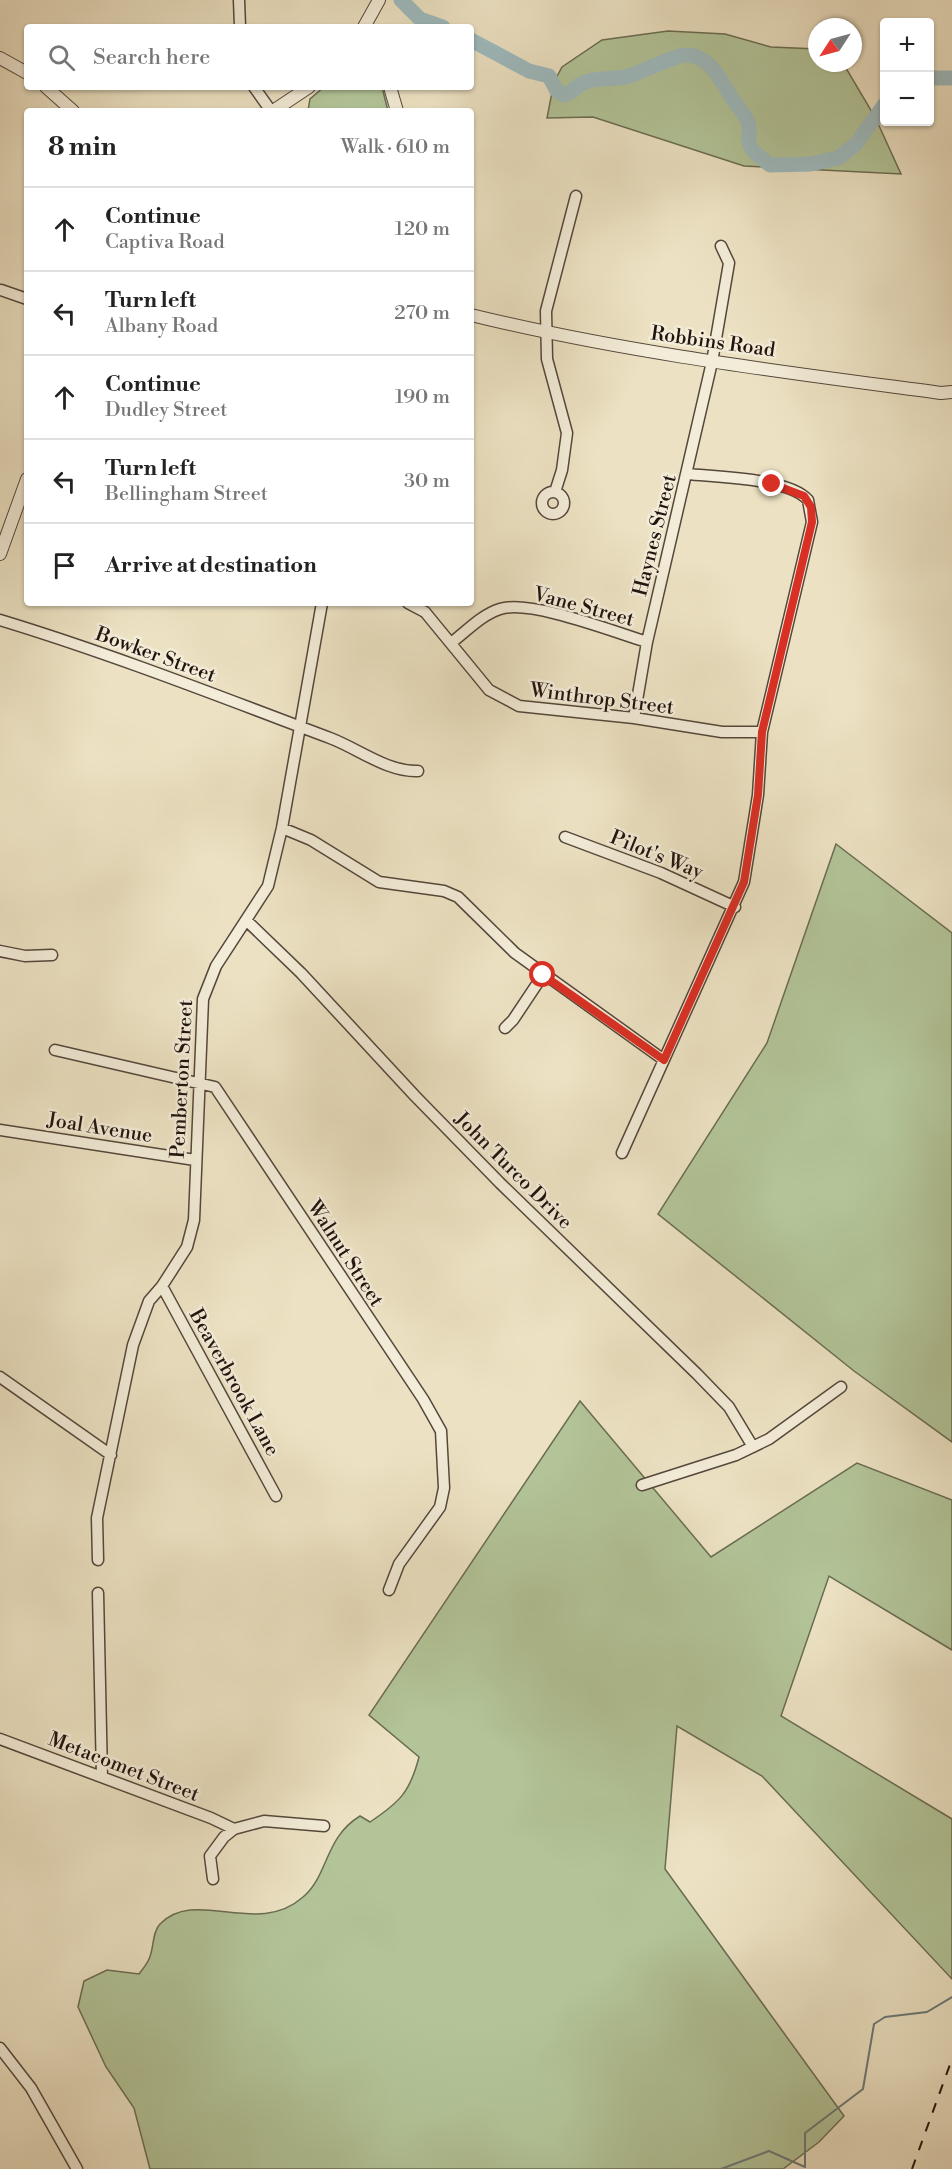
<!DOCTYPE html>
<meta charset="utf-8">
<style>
:root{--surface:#fff;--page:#f6f6f6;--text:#222;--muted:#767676;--line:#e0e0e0}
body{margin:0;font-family:"Libre Bodoni",serif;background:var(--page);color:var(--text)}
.controls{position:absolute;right:18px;top:18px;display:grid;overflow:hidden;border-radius:6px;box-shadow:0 2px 4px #0004}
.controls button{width:54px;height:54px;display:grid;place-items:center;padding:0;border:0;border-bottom:2px solid var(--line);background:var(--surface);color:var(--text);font:30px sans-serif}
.compass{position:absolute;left:808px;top:18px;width:54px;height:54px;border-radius:50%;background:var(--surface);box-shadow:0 2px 4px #0004;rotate:234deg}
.stop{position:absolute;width:18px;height:18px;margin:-14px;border:4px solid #d93025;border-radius:50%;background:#fff}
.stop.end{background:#d93025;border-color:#fff;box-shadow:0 2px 6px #0008}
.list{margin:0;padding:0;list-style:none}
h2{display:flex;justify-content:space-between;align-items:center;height:78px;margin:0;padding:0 24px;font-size:26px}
h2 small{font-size:20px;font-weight:400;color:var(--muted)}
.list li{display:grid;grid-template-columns:39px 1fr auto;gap:18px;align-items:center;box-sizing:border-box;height:84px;padding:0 24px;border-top:2px solid var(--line)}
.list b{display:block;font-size:22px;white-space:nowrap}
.list p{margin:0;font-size:20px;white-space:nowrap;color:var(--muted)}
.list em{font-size:20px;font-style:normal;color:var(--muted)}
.icon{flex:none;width:33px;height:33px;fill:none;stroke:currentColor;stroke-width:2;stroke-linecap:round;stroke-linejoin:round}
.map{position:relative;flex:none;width:952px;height:2169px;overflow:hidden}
.search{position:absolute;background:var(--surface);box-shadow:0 2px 4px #0004;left:24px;top:24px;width:450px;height:66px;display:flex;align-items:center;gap:15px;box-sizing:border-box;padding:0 21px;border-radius:6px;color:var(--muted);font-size:22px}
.panel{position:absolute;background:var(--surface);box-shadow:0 2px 4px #0004;left:24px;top:108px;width:450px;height:498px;border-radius:6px}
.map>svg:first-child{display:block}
</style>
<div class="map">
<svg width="952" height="2169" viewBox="0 0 952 2169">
<rect width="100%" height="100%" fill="#ece2c3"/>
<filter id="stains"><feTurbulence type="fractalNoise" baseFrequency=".00333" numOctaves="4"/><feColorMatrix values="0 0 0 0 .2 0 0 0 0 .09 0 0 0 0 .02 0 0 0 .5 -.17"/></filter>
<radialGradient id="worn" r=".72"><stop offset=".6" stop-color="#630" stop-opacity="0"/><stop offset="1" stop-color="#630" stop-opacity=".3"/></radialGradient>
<!-- green -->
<path fill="#b2c498" stroke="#6a6c53" stroke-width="1.5" d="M668,31l57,3 46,13 46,2v14h26l32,54 26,57 -157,-8 -151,-49 -46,1 7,-36 8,-15 40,-27z
M324,87h58l6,24h-80l2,-12z
M836,844l116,89v509l-98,-71 -196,-157 109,-171z
M580,1401l131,156 146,-94 95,37v150l-123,-74 -48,140 171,103v160l-190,-203 -85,-50 -12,143 179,247 -25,26 -36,27h-633l-16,-61 -28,-41 -28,-60 6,-26 23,-11 32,4c3,-4 8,-10 10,-15 5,-10 3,-27 11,-35 36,-37 97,14 143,-27 26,-22 21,-59 57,-81l10,6c30,-20 40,-30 49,-65l-50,-42z"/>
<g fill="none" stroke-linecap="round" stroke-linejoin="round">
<!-- stream -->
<path stroke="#6c7878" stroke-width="2" d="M721,2169l48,-18 36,16v-34l58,-44 11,-65 11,-7 42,-5 25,-15"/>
<!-- river -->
<path stroke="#9ebbbf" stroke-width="15" d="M401,0l19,19 23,8
M471,40l58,31 20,5 8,15 7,4c9,-2 11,-9 19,-12 14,-7 35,-2 49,-8 12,-4 46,-21 55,-20 25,1 35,29 47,46 4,7 10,12 13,19 5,9 1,13 2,22 1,9 15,18 21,23l41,-1 27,-6 18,-14 28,-39
M930,78h22"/>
<!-- minor casing -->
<g stroke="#54473b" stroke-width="13">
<path id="minor" d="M239,0l1,27
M254,87l17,24
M1,290l26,9
M542 503a11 11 0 1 1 22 0a11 11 0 1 1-22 0Z
M555,492l7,-22 5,-37 -20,-74 -1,-48 30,-115
M408,603l17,9 64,78 30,16 115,12 88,14h40
M0,620c112,34 221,77 330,118 29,11 57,34 88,33
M451,643c16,-12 30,-28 49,-34 30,-10 114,23 147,33
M634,718l13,-76 65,-280 17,-99 -8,-17
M282,828l29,12 68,42 65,9 14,6 57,56 149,107
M565,837l96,36 74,34
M247,921l54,52 114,123 85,87 197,191 32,33 24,40
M0,951l25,5 27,-1
M505,1028l8,-8 30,-45
M55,1050l160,37 208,312 18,32 3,57 -4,19 -41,57 -10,26
M0,1130l195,30
M622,1153l122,-271 14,-87 4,-63 50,-210 -4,-22c-19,-22 -92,-23 -120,-26
M162,1286l114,210
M0,1377l111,78
M642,1485l94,-30 33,-16 72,-52
M98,1560l-1,-42 36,-173 16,-44 13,-15 25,-39 7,-27 9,-221 13,-33 52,-80 14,-58 40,-225
M98,1593l4,184
M0,1739l211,79 23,11 30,-8 60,5
M213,1879l-3,-23 14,-19 10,-8
M0,2048l31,40 46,81"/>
</g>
<!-- tertiary casing -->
<g stroke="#54473b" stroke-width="14">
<path id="tertiary" d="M364,27l15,-27
M0,58l27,15
M46,87l27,24
M390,87l7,24
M273,111l36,-24
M471,315c155,38 313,57 470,78l11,-1
M0,554l27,-75"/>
</g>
<!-- minor -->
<use href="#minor" stroke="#f3ecd8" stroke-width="10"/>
<!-- tertiary -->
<use href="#tertiary" stroke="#f3ecd8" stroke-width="12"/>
<!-- rail -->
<path stroke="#21130e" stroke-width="2" stroke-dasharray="10 10" stroke-linecap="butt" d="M912,2169l40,-110"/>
</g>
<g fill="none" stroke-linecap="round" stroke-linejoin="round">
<!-- route -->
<path stroke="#d93025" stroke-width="8" d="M543,975l121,85 80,-178 14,-87 4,-63 50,-210 -1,-15 -7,-11 -32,-12"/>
</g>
<g text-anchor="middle" stroke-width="5" stroke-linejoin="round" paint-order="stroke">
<!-- street labels -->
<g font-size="20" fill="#21130e" stroke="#f3ecd8">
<text transform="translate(713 341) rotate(8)" y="7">Robbins Road</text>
<text transform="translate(654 535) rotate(-76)" y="7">Haynes Street</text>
<text transform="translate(584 606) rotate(15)" y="7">Vane Street</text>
<text transform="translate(156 654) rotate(20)" y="7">Bowker Street</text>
<text transform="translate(602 698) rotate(7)" y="7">Winthrop Street</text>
<text transform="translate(657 854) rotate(22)" y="7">Pilot's Way</text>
<text transform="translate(181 1079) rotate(-87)" y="7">Pemberton Street</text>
<text transform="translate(100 1127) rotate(9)" y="7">Joal Avenue</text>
<text transform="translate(514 1170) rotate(45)" y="7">John Turco Drive</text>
<text transform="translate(346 1253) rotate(57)" y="7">Walnut Street</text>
<text transform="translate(235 1382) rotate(61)" y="7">Beaverbrook Lane</text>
<text transform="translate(124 1766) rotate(21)" y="7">Metacomet Street</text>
</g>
</g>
<rect width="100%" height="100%" filter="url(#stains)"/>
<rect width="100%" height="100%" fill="url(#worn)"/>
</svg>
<div class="controls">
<button>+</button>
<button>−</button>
</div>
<svg class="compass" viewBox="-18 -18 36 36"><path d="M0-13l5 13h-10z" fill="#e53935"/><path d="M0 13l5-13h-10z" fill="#767676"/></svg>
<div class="stop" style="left:543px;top:975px"></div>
<div class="stop end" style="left:772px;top:484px"></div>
<div class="search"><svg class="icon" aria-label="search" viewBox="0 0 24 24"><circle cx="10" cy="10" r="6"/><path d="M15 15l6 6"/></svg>Search here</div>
<section class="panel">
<h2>8 min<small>Walk · 610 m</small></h2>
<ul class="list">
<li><svg class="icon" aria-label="ahead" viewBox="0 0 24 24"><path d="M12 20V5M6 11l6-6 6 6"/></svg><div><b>Continue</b><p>Captiva Road</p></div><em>120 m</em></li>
<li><svg class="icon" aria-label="left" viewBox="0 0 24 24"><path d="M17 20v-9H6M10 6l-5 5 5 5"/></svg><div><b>Turn left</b><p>Albany Road</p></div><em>270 m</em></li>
<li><svg class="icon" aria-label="ahead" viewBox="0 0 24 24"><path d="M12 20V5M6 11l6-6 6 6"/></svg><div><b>Continue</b><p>Dudley Street</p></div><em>190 m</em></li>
<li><svg class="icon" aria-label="left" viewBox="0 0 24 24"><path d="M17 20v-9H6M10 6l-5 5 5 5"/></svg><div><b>Turn left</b><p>Bellingham Street</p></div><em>30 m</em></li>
<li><svg class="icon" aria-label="arrive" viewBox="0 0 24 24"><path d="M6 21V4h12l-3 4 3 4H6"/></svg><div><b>Arrive at destination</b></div></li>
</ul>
</section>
</div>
